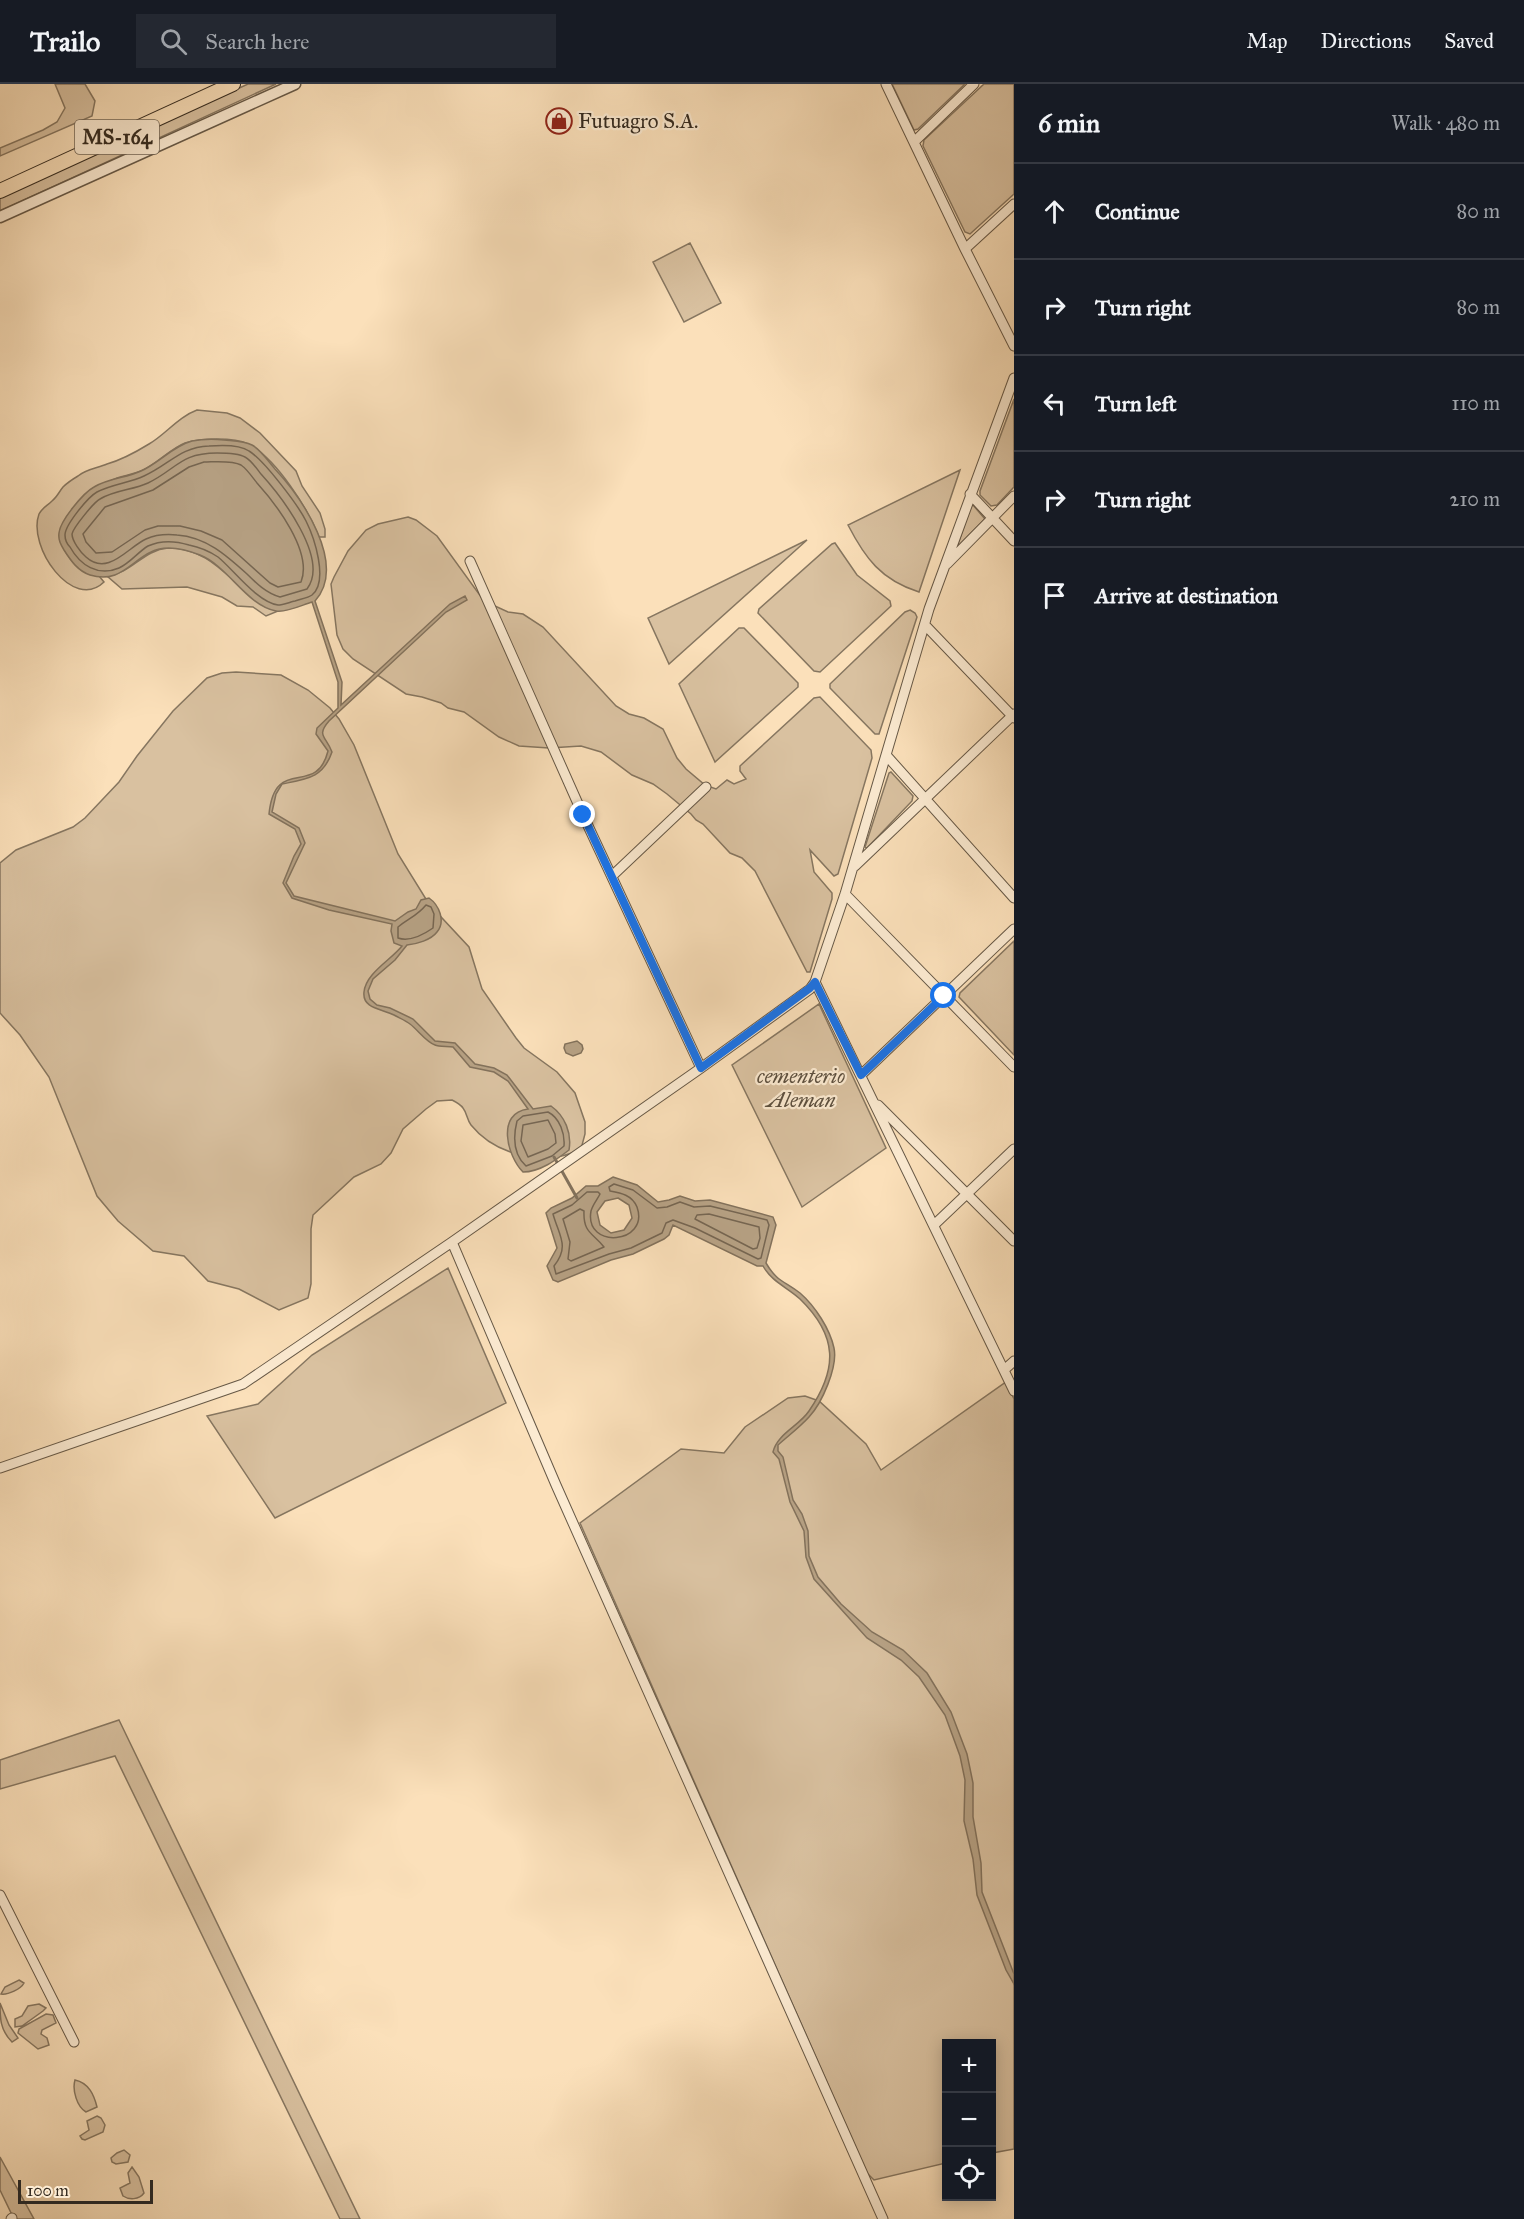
<!DOCTYPE html>
<meta charset="utf-8">
<style>
:root{--surface:#171b24;--page:#242831;--text:#f1f3f6;--muted:#9ea1a6;--line:#363941}
body{margin:0;font-family:"IM FELL Great Primer",serif;background:var(--page);color:var(--text)}
.controls{position:absolute;right:18px;bottom:18px;display:grid;overflow:hidden;border-radius:0px;box-shadow:0 3px 15px #0003}
.controls button{width:54px;height:54px;display:grid;place-items:center;padding:0;border:0;border-bottom:2px solid var(--line);background:var(--surface);color:var(--text);font:30px sans-serif}
.scale{position:absolute;left:18px;bottom:15px;width:135px;box-sizing:border-box;padding-left:6px;border:3px solid #342a1f;border-top:0;font-size:16px;line-height:21px;white-space:nowrap;color:#342a1f;-webkit-text-stroke:4px #fcebd2;paint-order:stroke}
.stop{position:absolute;width:18px;height:18px;margin:-14px;border:4px solid #1a73e8;border-radius:50%;background:#fff}
.stop.end{background:#1a73e8;border-color:#fff;box-shadow:0 2px 6px #0008}
.list{margin:0;padding:0;list-style:none}
h2{display:flex;justify-content:space-between;align-items:center;height:78px;margin:0;padding:0 24px;font-size:26px}
h2 small{font-size:20px;font-weight:400;color:var(--muted)}
.list li{display:grid;grid-template-columns:39px 1fr auto;gap:18px;align-items:center;box-sizing:border-box;height:96px;padding:0 24px;border-top:2px solid var(--line)}
.list b{display:block;font-size:22px;white-space:nowrap}
.list em{font-size:20px;font-style:normal;color:var(--muted)}
.icon{flex:none;width:33px;height:33px;fill:none;stroke:currentColor;stroke-width:2;stroke-linecap:round;stroke-linejoin:round}
.map{position:relative;flex:none;width:1014px;height:2135px;overflow:hidden}
header{display:flex;align-items:center;gap:36px;box-sizing:border-box;height:84px;padding:0 30px;background:var(--surface);border-bottom:2px solid var(--line)}
header strong{font-size:28px}
nav{display:flex;gap:33px;margin-inline-start:auto;font-size:21px}
.search{width:420px;height:54px;background:var(--page);display:flex;align-items:center;gap:15px;box-sizing:border-box;padding:0 21px;border-radius:0px;color:var(--muted);font-size:22px}
main{display:flex}
aside{flex:1;background:var(--surface)}
.map>svg:first-child{display:block}
</style>
<header>
<strong>Trailo</strong>
<div class="search"><svg class="icon" aria-label="search" viewBox="0 0 24 24"><circle cx="10" cy="10" r="6"/><path d="M15 15l6 6"/></svg>Search here</div>
<nav><a>Map</a><a>Directions</a><a>Saved</a></nav>
</header>
<main>
<div class="map">
<svg width="1014" height="2135" viewBox="0 0 1014 2135">
<rect width="100%" height="100%" fill="#fbe0ba"/>
<filter id="stains"><feTurbulence type="fractalNoise" baseFrequency=".00333" numOctaves="4"/><feColorMatrix values="0 0 0 0 .2 0 0 0 0 .09 0 0 0 0 .02 0 0 0 .5 -.17"/></filter>
<radialGradient id="worn" r=".72"><stop offset=".6" stop-color="#630" stop-opacity="0"/><stop offset="1" stop-color="#630" stop-opacity=".3"/></radialGradient>
<!-- green -->
<path fill="#d9c1a0" stroke="#867660" stroke-width="1.5" d="M55,0h30l10,17 -3,15 -92,40v-8l43,-18 14,-8 8,-14z
M248,0h28l-276,127v-14z
M892,0h73l-47,45 -4,1z
M984,0h30v110l-44,40 -5,-2 -42,-86 1,-6z
M690,159l31,60 -37,19 -31,-60z
M1014,315v88l-17,18 -6,1 -11,-11v-4z
M197,326l30,3 13,5 20,15 36,38 6,15 18,27 5,16v8h-6c-11,-28 -43,-79 -71,-93 -14,-7 -48,-6 -63,-1 -15,6 -27,20 -42,27 -8,4 -17,5 -26,8 -27,10 -72,44 -50,76 8,12 17,21 32,22l5,6c-31,30 -77,-35 -65,-68 3,-6 8,-8 13,-13 5,-4 7,-9 11,-14 4,-4 10,-8 15,-11 8,-7 20,-8 29,-12 14,-4 29,-12 42,-20 17,-10 29,-27 48,-34z
M960,386l-41,122c-38,-12 -54,-34 -71,-67z
M973,421l12,14 -28,28 14,-41z
M408,433l8,3 21,16 47,65 24,11 15,2 20,13 73,79 13,8 15,4 19,11 14,29 9,11 19,16 11,4 11,-9 7,4 12,-5 -6,-8v-5l74,-68 6,-1 51,53 1,8 -34,116 -4,2 -24,-26 4,22 18,21v6l-22,73h-3l-52,-101 -13,-13 -12,-5 -27,-29 -7,-4 -5,-6 -24,-20 -14,-10 -21,-9 -31,-23 -20,-6 -32,2 -30,-2 -20,-9 -35,-25 -16,-4 -7,-5 -19,-6 -16,-3 -53,-35 -10,-10 -6,-14 -6,-51 3,-7 14,-26 18,-21 12,-6z
M807,456l-138,124 -21,-46z
M835,459l22,32 33,26 1,5 -71,66 -6,-1 -56,-58 1,-4 73,-65z
M168,464c52,0 66,47 110,63l-12,5 -13,-9 -16,-1 -15,-9 -35,-10 -65,2 -15,-13c24,-2 36,-26 61,-28z
M910,526l5,3 2,4 -38,117h-4l-45,-46v-4l75,-72z
M739,544h5l54,55v4l-83,75 -36,-78z
M236,588l45,3 27,15 22,18 9,11 15,26 44,109 31,50 40,43 13,42 34,49 8,10 33,24 18,21 10,29v12l-4,15c-34,18 -85,7 -110,-24 -4,-5 -4,-12 -8,-17 -2,-3 -7,-6 -11,-8l-15,1 -11,8 -23,20 -12,24 -10,11 -27,13 -41,38 -2,14v55l-3,14 -29,12 -40,-21 -31,-8 -24,-25 -31,-5 -35,-30 -21,-25 -48,-119 -29,-42 -20,-22v-150l16,-13 57,-23 12,-9 34,-36 18,-26 36,-45 34,-33 15,-5z
M891,688l22,24 -1,5 -45,47 -2,-1 24,-74z
M1014,857v114l-55,-58 1,-4z
M819,920l67,144 -84,59 -70,-142z
M448,1184l58,135 -231,115 -68,-102 51,-12 54,-49z
M1006,1298l8,17v750l-22,4v-109h-46v119l-72,17 -7,-7 -287,-650 101,-74 43,4 21,-26 43,-29 17,-2 14,5 47,43 15,26z
M119,1636l241,499h-20l-225,-463 -115,33v-29z
M19,1896l5,3c-3,6 -16,12 -23,11l4,-7z
M0,1919l9,22 9,13 -6,4c-12,-12 -12,-24 -12,-39z
M39,1920l7,4 -3,3 -21,15 -7,1v-8l7,-3 6,-10z
M46,1930l7,1 3,8 -14,7 -1,4 6,4 2,7 -11,4 -20,-16 1,-4z
M75,1996c14,3 19,15 22,27l-11,5c-9,-5 -14,-22 -11,-32z
M97,2032l4,2 4,7 -2,7 -18,8 -3,-1 -2,-3 9,-6 -2,-9z
M124,2066l6,5 -2,7 -12,2 -4,-2 -1,-4 6,-5z
M0,2073l34,62h-20l-14,-29z
M132,2083l7,10 5,16c-5,7 -15,7 -21,3l-3,-8 10,-5 -2,-10z"/>
<!-- water -->
<path fill="#b7a285" stroke="#83725c" stroke-width="1.5" fill-rule="evenodd" d="M224,356c9,1 20,1 28,5 9,5 16,16 23,24 26,28 73,95 40,132l27,81 -1,23 109,-101 15,-8 2,4 -21,12 -117,109c-13,15 -3,15 3,31 -9,26 -25,27 -50,32l-6,10 -4,18 27,16 6,15 -19,40 8,13 101,25 13,-9 8,-3 5,-9 8,-2c10,7 17,23 8,34 -6,8 -20,12 -30,13l-12,15 -22,19 -5,12 2,8 7,6 13,3 23,11 22,22 20,2 20,21 19,4 13,7 26,34 18,-3c14,10 21,27 18,44 -13,10 -29,22 -46,22 -16,-16 -27,-59 5,-63l-20,-28 -14,-9 -24,-5 -17,-20c-5,-1 -14,0 -18,-2 -9,-3 -17,-15 -25,-21 -5,-4 -11,-6 -16,-9 -11,-6 -32,-6 -30,-23 2,-19 27,-32 38,-46l-8,-3 -3,-12 1,-7 -63,-14 -37,-12 -9,-15 11,-27 7,-12 -6,-15 -26,-15c6,-60 47,-15 59,-63l-12,-17 1,-6 21,-20v-26l-26,-80c-10,3 -26,11 -36,9 -30,-6 -48,-45 -76,-56 -15,-6 -34,-11 -49,-3 -21,10 -32,32 -61,23 -12,-4 -19,-14 -26,-25 -3,-5 -6,-10 -5,-17 1,-12 24,-40 35,-46 15,-9 32,-9 47,-16 18,-8 32,-25 51,-30 11,-2 22,-2 32,-1z
M577,957l5,4 1,4 -2,4 -8,3 -7,-3 -2,-5 1,-4z
M613,1093l24,8 21,17 11,-2 11,-4 15,5 15,-1 63,17 3,8 -10,38c11,19 19,18 34,30 15,13 30,36 34,55 4,19 -12,55 -25,69 -9,10 -21,19 -31,28v6l5,6 10,43 9,14 6,17 1,25 9,21 23,27 31,28 31,18 24,23 24,39 16,42 6,29v34l8,46 1,29 32,82v10l-8,-14 -29,-75 -4,-36 -9,-38 1,-41 -5,-24 -15,-41 -26,-38 -18,-17 -34,-22 -53,-59 -8,-22 -2,-26 -14,-29 -11,-43 -6,-7c4,-18 26,-26 36,-41 29,-42 29,-75 -9,-112 -13,-12 -28,-17 -37,-33h-6l-84,-41 -4,10 -5,4 -31,15 -22,6 -53,22 -5,-2 -6,-14 10,-18 -11,-35 5,-5 21,-10 14,-12h12zM618,1114l11,7 3,13 -8,12 -13,3 -11,-8 -3,-13 8,-11z"/>
<g fill="none" stroke-linecap="round" stroke-linejoin="round">
<!-- shore -->
<path stroke="#766652" stroke-width="1.5" d="M209,362c12,-1 30,-2 40,5 15,9 49,54 57,70 8,16 23,60 6,74 -4,3 -11,4 -17,6 -5,1 -12,4 -17,4 -21,-3 -45,-36 -60,-48 -9,-6 -19,-10 -29,-12 -13,-4 -28,-5 -41,1 -10,6 -18,17 -29,22 -21,9 -39,-3 -49,-21 -3,-3 -5,-8 -5,-12 0,-10 23,-38 32,-43 15,-8 32,-9 47,-16 25,-11 36,-29 65,-30z
M217,369c8,0 21,0 28,4 6,3 12,12 16,17 20,22 69,85 46,115l-27,8c-14,-4 -24,-14 -33,-23 -21,-19 -41,-37 -70,-39 -10,-1 -22,0 -31,4 -18,8 -38,38 -60,18 -5,-4 -14,-16 -14,-23 1,-6 22,-32 28,-35 15,-9 33,-9 48,-16 29,-14 32,-30 69,-30z
M204,378c10,0 28,-2 37,3 6,4 12,13 16,18 19,21 56,69 44,99l-23,5 -8,-4 -48,-43 -21,-9 -21,-5h-22l-13,4 -33,22 -16,1 -10,-11 -3,-8 22,-27 48,-17 36,-23z
M426,821l5,2 3,7 -1,14c-10,7 -23,14 -35,10v-11c11,-9 19,-11 28,-22z
M548,1028c12,6 17,22 16,34l-12,10 -26,10c-13,-12 -13,-29 -9,-45l6,-5z
M548,1036l7,14 1,9 -8,6 -20,8 -7,-16 2,-16z
M614,1100l19,6 24,18 10,-1 13,-5 14,5 16,-1 57,14 2,5 -8,33 -3,1 -63,-31 -22,-8 -7,3 -4,10 -31,15 -22,6 -53,20 -2,-8c16,-20 5,-30 -1,-52l19,-9 15,-13h11l2,2c-3,6 -7,10 -9,17 -7,39 59,33 46,-4 -5,-12 -16,-14 -27,-16l-1,-4z
M580,1125l4,2c-1,22 9,22 20,36l-33,14 -3,-2 2,-17 -7,-23z
M709,1130l50,13 1,11 -3,10 -4,1 -58,-30 2,-4z"/>
<!-- stream -->
<path stroke="#83725c" stroke-width="3" d="M554,1073l23,41"/>
<!-- minor casing -->
<g stroke="#665846" stroke-width="11">
<path id="minor" d="M886,0l79,165 49,97
M914,58l60,-58
M965,165l49,-45
M970,410l44,47
M470,477l113,254 118,253
M947,480l67,-68
M925,541l89,93
M886,671l128,143
M855,782l159,-152
M612,792l94,-89
M845,810l169,173
M815,898l199,409
M861,991l153,-146
M878,1021l136,136
M934,1141l80,-76
M452,1158l104,243 327,734
M1004,1286l10,-9
M0,1384l243,-84 209,-142 249,-174 109,-79 5,-7 30,-88 84,-285 85,-231
M0,1811l74,147
M11,2135l1,-1"/>
</g>
<!-- tertiary casing -->
<g stroke="#665846" stroke-width="13">
<path id="tertiary" d="M0,133l295,-133"/>
</g>
<!-- primary casing -->
<g stroke="#342a1f" stroke-width="16">
<path id="primary" d="M0,107l233,-107"/>
</g>
<!-- minor -->
<use href="#minor" stroke="#fcebd2" stroke-width="9"/>
<!-- tertiary -->
<use href="#tertiary" stroke="#fcebd2" stroke-width="10"/>
<!-- primary -->
<use href="#primary" stroke="#fbe0ba" stroke-width="14"/>
</g>
<g fill="none" stroke-linecap="round" stroke-linejoin="round">
<!-- route -->
<path stroke="#1a73e8" stroke-width="8" d="M583,731l118,253 109,-80 5,-6 46,93 83,-79"/>
</g>
<!-- icons -->
<defs>
<g id="shop-ring" transform="scale(1.35)"><circle r="9.5" fill="#fcebd2" stroke="#8f2418" stroke-width="1.5"/><path d="M-5-2.5h2.3a2.7 3.5 0 0 1 5.4 0H5L5.5 6h-11ZM-1.5-2.5h3a1.5 2.3 0 0 0-3 0Z" fill="#8f2418"/></g>
</defs>
<g fill-rule="evenodd">
<use href="#shop-ring" x="559" y="37"/>
</g>
<g text-anchor="middle" stroke-width="4.5" stroke-linejoin="round" paint-order="stroke">
<!-- shield labels -->
<rect fill="#fcebd2" stroke="#706455" stroke-width="1.5" x="75" y="36" width="84" height="34" rx="4.5"/>
<g font-size="20" font-weight="bold" fill="#342a1f">
<text x="117" y="60">MS-164</text>
</g>
<!-- poi labels -->
<g font-size="21" fill="#342a1f" stroke="#fcebd2" text-anchor="start">
<text x="578" y="44">Futuagro S.A.</text>
</g>
<!-- park labels -->
<g font-size="21" font-style="italic" fill="#5d503f" stroke="#fcebd2">
<text x="801" y="999">cementerio<tspan x="801" dy="24">Aleman</tspan></text>
</g>
</g>
<rect width="100%" height="100%" filter="url(#stains)"/>
<rect width="100%" height="100%" fill="url(#worn)"/>
</svg>
<div class="controls">
<button>+</button>
<button>−</button>
<button><svg class="icon" aria-label="locate" viewBox="0 0 24 24"><circle cx="12" cy="12" r="6"/><path d="M12 2v4M12 18v4M2 12h4M18 12h4"/></svg></button>
</div>
<div class="scale">100 m</div>
<div class="stop" style="left:944px;top:912px"></div>
<div class="stop end" style="left:583px;top:731px"></div>
</div>
<aside>
<h2>6 min<small>Walk · 480 m</small></h2>
<ul class="list">
<li><svg class="icon" aria-label="ahead" viewBox="0 0 24 24"><path d="M12 20V5M6 11l6-6 6 6"/></svg><div><b>Continue</b></div><em>80 m</em></li>
<li><svg class="icon" aria-label="right" viewBox="0 0 24 24"><path d="M7 20v-9h11M14 6l5 5-5 5"/></svg><div><b>Turn right</b></div><em>80 m</em></li>
<li><svg class="icon" aria-label="left" viewBox="0 0 24 24"><path d="M17 20v-9H6M10 6l-5 5 5 5"/></svg><div><b>Turn left</b></div><em>110 m</em></li>
<li><svg class="icon" aria-label="right" viewBox="0 0 24 24"><path d="M7 20v-9h11M14 6l5 5-5 5"/></svg><div><b>Turn right</b></div><em>210 m</em></li>
<li><svg class="icon" aria-label="arrive" viewBox="0 0 24 24"><path d="M6 21V4h12l-3 4 3 4H6"/></svg><div><b>Arrive at destination</b></div></li>
</ul>
</aside>
</main>
